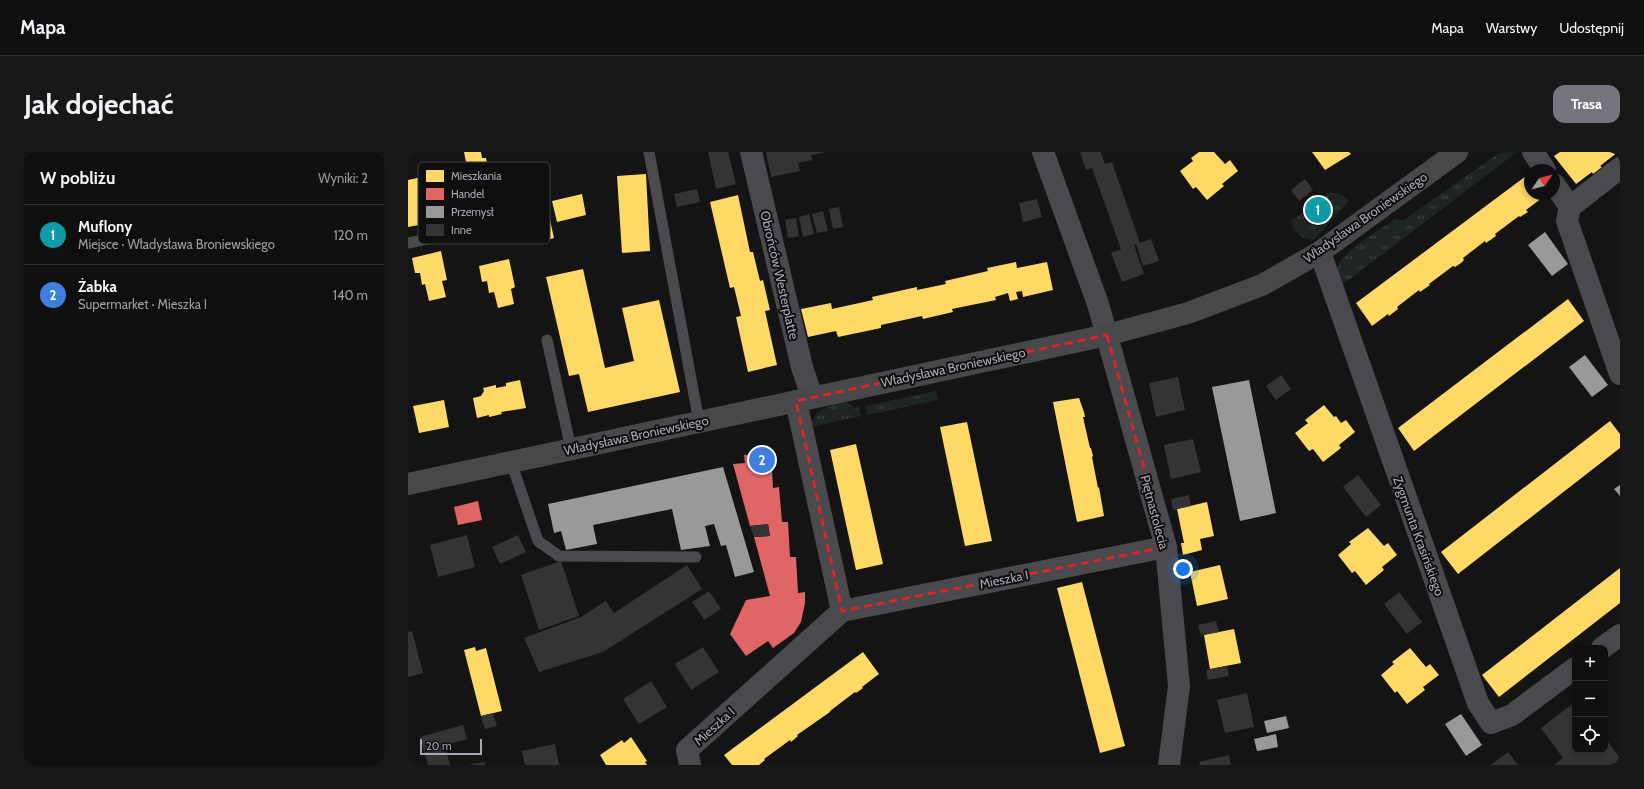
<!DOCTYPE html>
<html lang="pl">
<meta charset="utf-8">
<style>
:root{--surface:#100f10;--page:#191819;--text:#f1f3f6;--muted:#9c9c9f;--line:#302f30;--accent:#76747c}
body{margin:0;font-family:Cabin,sans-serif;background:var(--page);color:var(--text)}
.controls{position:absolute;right:12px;bottom:12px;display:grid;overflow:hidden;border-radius:8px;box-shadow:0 2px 6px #0003}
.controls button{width:36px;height:36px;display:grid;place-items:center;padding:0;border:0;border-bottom:1px solid var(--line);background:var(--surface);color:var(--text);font:20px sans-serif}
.compass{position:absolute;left:1116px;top:12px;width:36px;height:36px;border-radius:50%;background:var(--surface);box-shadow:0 2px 6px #0003;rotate:55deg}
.scale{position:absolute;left:12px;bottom:10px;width:62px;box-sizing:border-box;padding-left:4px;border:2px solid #aaa7b4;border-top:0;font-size:11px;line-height:14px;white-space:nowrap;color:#aaa7b4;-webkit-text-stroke:3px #100f10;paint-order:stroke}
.you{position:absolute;left:775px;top:417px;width:14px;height:14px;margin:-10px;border:3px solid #fff;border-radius:50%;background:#1a73e8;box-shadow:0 0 0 6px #1a73e833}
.badge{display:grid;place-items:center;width:26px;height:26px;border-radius:50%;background:var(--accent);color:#fff;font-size:13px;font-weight:700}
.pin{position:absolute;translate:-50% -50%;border:2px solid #fff;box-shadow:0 1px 4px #0006}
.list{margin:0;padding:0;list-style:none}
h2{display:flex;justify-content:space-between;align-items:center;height:52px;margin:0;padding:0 16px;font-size:17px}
h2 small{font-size:13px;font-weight:400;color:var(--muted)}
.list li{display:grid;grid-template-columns:26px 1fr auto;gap:12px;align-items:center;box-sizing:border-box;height:60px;padding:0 16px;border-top:1px solid var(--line)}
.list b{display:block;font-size:15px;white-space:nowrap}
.list p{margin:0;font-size:13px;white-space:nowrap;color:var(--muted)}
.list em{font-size:13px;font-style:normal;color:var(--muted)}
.icon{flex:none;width:22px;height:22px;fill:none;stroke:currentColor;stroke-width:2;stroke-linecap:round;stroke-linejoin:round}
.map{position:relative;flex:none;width:1212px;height:613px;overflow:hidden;border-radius:12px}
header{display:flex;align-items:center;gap:24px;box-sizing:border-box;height:56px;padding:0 20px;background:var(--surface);border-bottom:1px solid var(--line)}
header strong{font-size:19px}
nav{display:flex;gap:22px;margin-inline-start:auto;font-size:14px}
.intro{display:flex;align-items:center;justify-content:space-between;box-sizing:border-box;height:96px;padding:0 24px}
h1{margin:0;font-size:28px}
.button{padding:10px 18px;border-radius:12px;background:var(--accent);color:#fff;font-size:14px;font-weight:700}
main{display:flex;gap:24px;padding:0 24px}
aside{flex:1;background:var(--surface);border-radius:12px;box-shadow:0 2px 6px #0003}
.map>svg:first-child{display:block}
</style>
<header>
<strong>Mapa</strong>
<nav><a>Mapa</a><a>Warstwy</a><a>Udostępnij</a></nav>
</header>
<div class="intro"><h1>Jak dojechać</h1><a class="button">Trasa</a></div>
<main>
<aside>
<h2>W pobliżu<small>Wyniki: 2</small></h2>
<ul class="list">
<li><span class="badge" style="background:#0f9aa8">1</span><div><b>Muflony</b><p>Miejsce · Władysława Broniewskiego</p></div><em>120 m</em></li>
<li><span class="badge" style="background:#3f7fe0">2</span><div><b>Żabka</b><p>Supermarket · Mieszka I</p></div><em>140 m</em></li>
</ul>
</aside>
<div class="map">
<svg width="1212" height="613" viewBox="0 0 1212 613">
<defs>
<pattern id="grass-tufts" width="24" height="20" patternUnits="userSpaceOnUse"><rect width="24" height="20" fill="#1f2523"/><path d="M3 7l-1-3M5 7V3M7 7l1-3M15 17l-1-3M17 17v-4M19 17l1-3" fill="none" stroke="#3d4241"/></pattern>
</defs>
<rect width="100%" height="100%" fill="#151415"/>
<!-- grass -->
<path fill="url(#grass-tufts)" d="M1109,0l-179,136c0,-6 -2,-13 -1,-19 3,-17 44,-40 58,-50l9,1 95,-67z
M922,40l13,3 6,6 -34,38c-14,2 -20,-7 -24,-18z
M528,239l2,9 -70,15 -3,-9z
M438,250l9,6 4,-1 2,9 -50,11c3,-19 19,-22 35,-25z"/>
<!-- homes -->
<path fill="#ffd966" d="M56,0h17l1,6h4l6,28 -28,6 -3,-16h4l-3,-13 4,-1z
M791,0h15l11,12 5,-4 8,11 -16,13 2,2 -17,14 -11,-13 -3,2 -13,-18 13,-10 -2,-3z
M904,0h37l2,2 -26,16z
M1152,0h58l-18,14 2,1 -9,7 -1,-2 -16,12 -22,-28z
M238,22l4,77 -28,2 -5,-77z
M23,23l4,18 -6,1 6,28 -27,5v-47z
M1118,24l4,5v13h9l3,4 -16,12 2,2 -8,5 -1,-1 -24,18 1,2 -10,7 -1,-2 -22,17 1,2 -3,3 -6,4 -2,-1 -24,18 1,1 -10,7 -1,-2 -22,17 1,2 -9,7 -1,-2 -16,12 -16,-23z
M135,36l11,50 -23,6 -12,-51z
M174,42l4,21 -29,7 -5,-21z
M330,43l12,57h3l7,29 3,-1 7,30 -5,1 12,54 -29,7 -12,-55 5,-1 -7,-29 -4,1 -20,-86z
M33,99l6,29 -5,1 4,16 -17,4 -4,-17 -3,1 -2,-12h-5l-3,-15z
M101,107l6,28 -4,2 3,15 -16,4 -4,-16 -5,1 -2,-12 -5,1 -3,-16z
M608,110l1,6 30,-6 6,28 -30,7 -1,-6 -6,1 2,7 -8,2 -2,-8 -13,4 1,3 -44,9 1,3 -30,7 -1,-3 -41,9v3l-43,9 -2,-6 -28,6 -7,-28 30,-6 1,6 41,-9 -1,-3 45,-10v3l29,-6 -1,-3 43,-10 -1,-3z
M175,117l22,99 29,-7 -12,-53 37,-8 21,92 -92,20 -9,-38 -10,2 -23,-99z
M1160,147l16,22 -170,130 -16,-23z
M112,228l6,28 -25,4 1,2 -13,3v-2l-12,3 -4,-20 8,-2 3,-5 -1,-3 13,-3v3l10,-2v-3z
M671,246l5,14 1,5h-2l7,31h1l2,8 -1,1 6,31 1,-1 5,29 -27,6 -24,-120z
M36,248l5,27 -30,6 -6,-27z
M916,253l10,12 2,-1 5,7 5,-3 9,12 -16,13 2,3 -18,14 -10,-13 -4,2 -14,-18 13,-10 -3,-3z
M1202,269l10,13v14l-162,126 -17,-22z
M559,270l25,119 -27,5 -25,-119z
M448,292l27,120 -27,6 -26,-120z
M799,350l7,34 -14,3 2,11 -19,5 -2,-12h3l-7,-34z
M960,376l16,18 4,-3 9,12 -15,12 2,3 -18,15 -11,-14 -3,2 -14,-18 13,-11 -2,-2z
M812,413l8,34 -31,7 -7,-34z
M1212,416v35l-121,94 -17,-22z
M674,430l43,164 -25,7 -43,-165z
M826,477l7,34 -31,6 -6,-34z
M67,495l1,4 10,-3 16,63 -21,5 -17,-66z
M1002,496l16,19 4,-3 9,11 -16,12 2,3 -18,14 -10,-13 -2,2 -14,-18 13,-11 -2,-2z
M455,500l16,22 -17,13 1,1 -7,5 -1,-1 -25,19v1l-33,23 1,1 -7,6 -1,-2 -26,19 1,1 -6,5h-27l-8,-10z
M223,585l16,24 -2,1 2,3h-41l-6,-10 22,-15 2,3z"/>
<!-- shops -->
<path fill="#e06666" d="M363,300l2,36 6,-1 3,35h6l2,35h6l2,36 7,-1v11l-4,19 -7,11 -21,15 -5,-7 -22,15 -16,-22 16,-34 24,-4 -16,-59 16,-1 -2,-12 -18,2 -17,-62 12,-1 -1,-8z
M70,349l4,19 -24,5 -4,-18z"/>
<!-- industry -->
<path fill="#999" d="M1137,80l23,32 -16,12 -24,-31z
M1177,203l23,30 -16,12 -23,-30z
M841,228l27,133 -36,8 -28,-134z
M315,315l31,105 -19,5 -9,-32 -5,1 -7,-22 -9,2 5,20 -29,4 -9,-41 -79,16 4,19 -31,6 -5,-19 -7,2 -6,-29z
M1212,333v11l-6,-7z
M1053,562l21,31 -16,11 -21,-32z
M878,564l3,12 -22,5 -3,-12z
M868,582l2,13 -21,4 -3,-12z"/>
<!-- building -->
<path fill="#343335" d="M300,0h20l8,32 -20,5z
M358,0h57v1l-12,2 1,5 -14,3 2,8 -29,6z
M672,0h21l4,12 7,-2 28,81 11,-4 8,22 -16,5 -7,-22 -2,1 10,29 -22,8 -11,-29 10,-4 -29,-81 -6,2z
M897,27l8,11 -14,11 -8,-11z
M289,37l3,13 -23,5 -3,-13z
M629,47l5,18 -19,5 -4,-19z
M431,55l4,20 -10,2 -4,-20z
M415,59l5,20 -11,2 -5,-19z
M401,62l5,20 -11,3 -4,-20z
M388,66l3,18 -11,2 -3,-18z
M873,223l10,14 -15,11 -10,-14z
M770,225l7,33 -29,7 -7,-34z
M785,287l8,33 -30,7 -7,-34z
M950,323l23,30 -15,12 -23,-30z
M781,343l2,11 -18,4 -2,-11z
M360,372l2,12 -16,1 -4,-11z
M59,383l8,32 -37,10 -8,-32z
M110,383l8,17 -26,12 -8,-17z
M153,409l18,55 -40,14 -18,-55z
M279,413l15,24 -99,63 -64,20 -15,-34 57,-21 25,-16 8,12z
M301,439l12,18 -17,11 -12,-18z
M991,440l23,30 -15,12 -23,-30z
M808,469l3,11 -18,3 -3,-10z
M4,479l11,42 -15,4v-45z
M295,495l16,25 -28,18 -16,-26z
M819,514l2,10 -21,4 -2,-10z
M243,529l16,26 -28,17 -16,-25z
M839,541l7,34 -29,6 -8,-33z
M1167,550v48h30v-12l15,20v6l-2,1h-64l9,-7 -22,-30z
M85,561l4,13 -12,3 -4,-13z
M55,573l4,14 -22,6 5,20h-22l-8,-28z
M147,592l4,21h-34l-3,-14z
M1100,600l10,13h-27z
M821,603l2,10h-31l-1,-3z
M77,610v3h-14v-1z"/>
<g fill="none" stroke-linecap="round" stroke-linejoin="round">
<!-- lane -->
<path stroke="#4a494d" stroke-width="11" d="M241,0l50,270
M0,91l85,-18
M139,188l24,109
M103,310l27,79 21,15 137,1"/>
<!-- street -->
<path stroke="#4a494d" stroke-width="22" d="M343,0l51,215 10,30
M635,0l55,152 68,243 13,139 -10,79
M1125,0l12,18
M1146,32l16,23 -3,14 53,153
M1162,55l50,-39
M912,100l158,451 13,20 21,-8 63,-47
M388,249l46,210
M1194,496l18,-13
M282,613l-3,-15 155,-139 324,-64"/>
<!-- secondary -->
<path stroke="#48484b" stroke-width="22" d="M0,332l699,-149 81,-22 74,-28 58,-33 137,-100"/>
</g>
<!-- marked area -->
<path fill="none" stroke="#d62828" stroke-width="3" stroke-dasharray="8 5" stroke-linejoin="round" d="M699,183l59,212 -324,64 -46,-210z"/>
<g text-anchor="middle" stroke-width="4" stroke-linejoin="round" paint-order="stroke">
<!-- street labels -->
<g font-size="13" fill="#aaa7b4" stroke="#100f10">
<text transform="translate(957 65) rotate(-35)" y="5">Władysława Broniewskiego</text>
<text transform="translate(372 123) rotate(77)" y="5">Obrońców Westerplatte</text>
<text transform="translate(545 215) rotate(-12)" y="5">Władysława Broniewskiego</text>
<text transform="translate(228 283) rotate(-12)" y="5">Władysława Broniewskiego</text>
<text transform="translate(747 360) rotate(75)" y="5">Piętnastolecia</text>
<text transform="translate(1011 384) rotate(70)" y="5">Zygmunta Krasińskiego</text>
<text transform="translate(596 427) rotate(-11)" y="5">Mieszka I</text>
<text transform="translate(306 574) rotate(-42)" y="5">Mieszka I</text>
</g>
</g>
<!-- legend -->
<rect x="10" y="10" width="132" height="82" rx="6" fill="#100f10" stroke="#3e3d41" stroke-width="1"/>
<rect x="18" y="18" width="18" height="12" fill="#ffd966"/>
<rect x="18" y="36" width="18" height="12" fill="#e06666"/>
<rect x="18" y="54" width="18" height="12" fill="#999"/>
<rect x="18" y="72" width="18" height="12" fill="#343335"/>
<g font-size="11" fill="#aaa7b4">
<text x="43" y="28">Mieszkania</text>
<text x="43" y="46">Handel</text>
<text x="43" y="64">Przemysł</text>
<text x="43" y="82">Inne</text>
</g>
</svg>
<div class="controls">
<button>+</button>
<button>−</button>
<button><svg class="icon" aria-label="locate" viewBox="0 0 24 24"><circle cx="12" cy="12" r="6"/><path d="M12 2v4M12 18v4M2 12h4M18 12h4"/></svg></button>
</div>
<svg class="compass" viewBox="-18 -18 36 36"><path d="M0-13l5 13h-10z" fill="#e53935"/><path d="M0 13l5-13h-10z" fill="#9c9c9f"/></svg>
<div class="scale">20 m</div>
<div class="you"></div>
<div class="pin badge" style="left:910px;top:58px;background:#0f9aa8">1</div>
<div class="pin badge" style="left:354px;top:308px;background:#3f7fe0">2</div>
</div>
</main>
